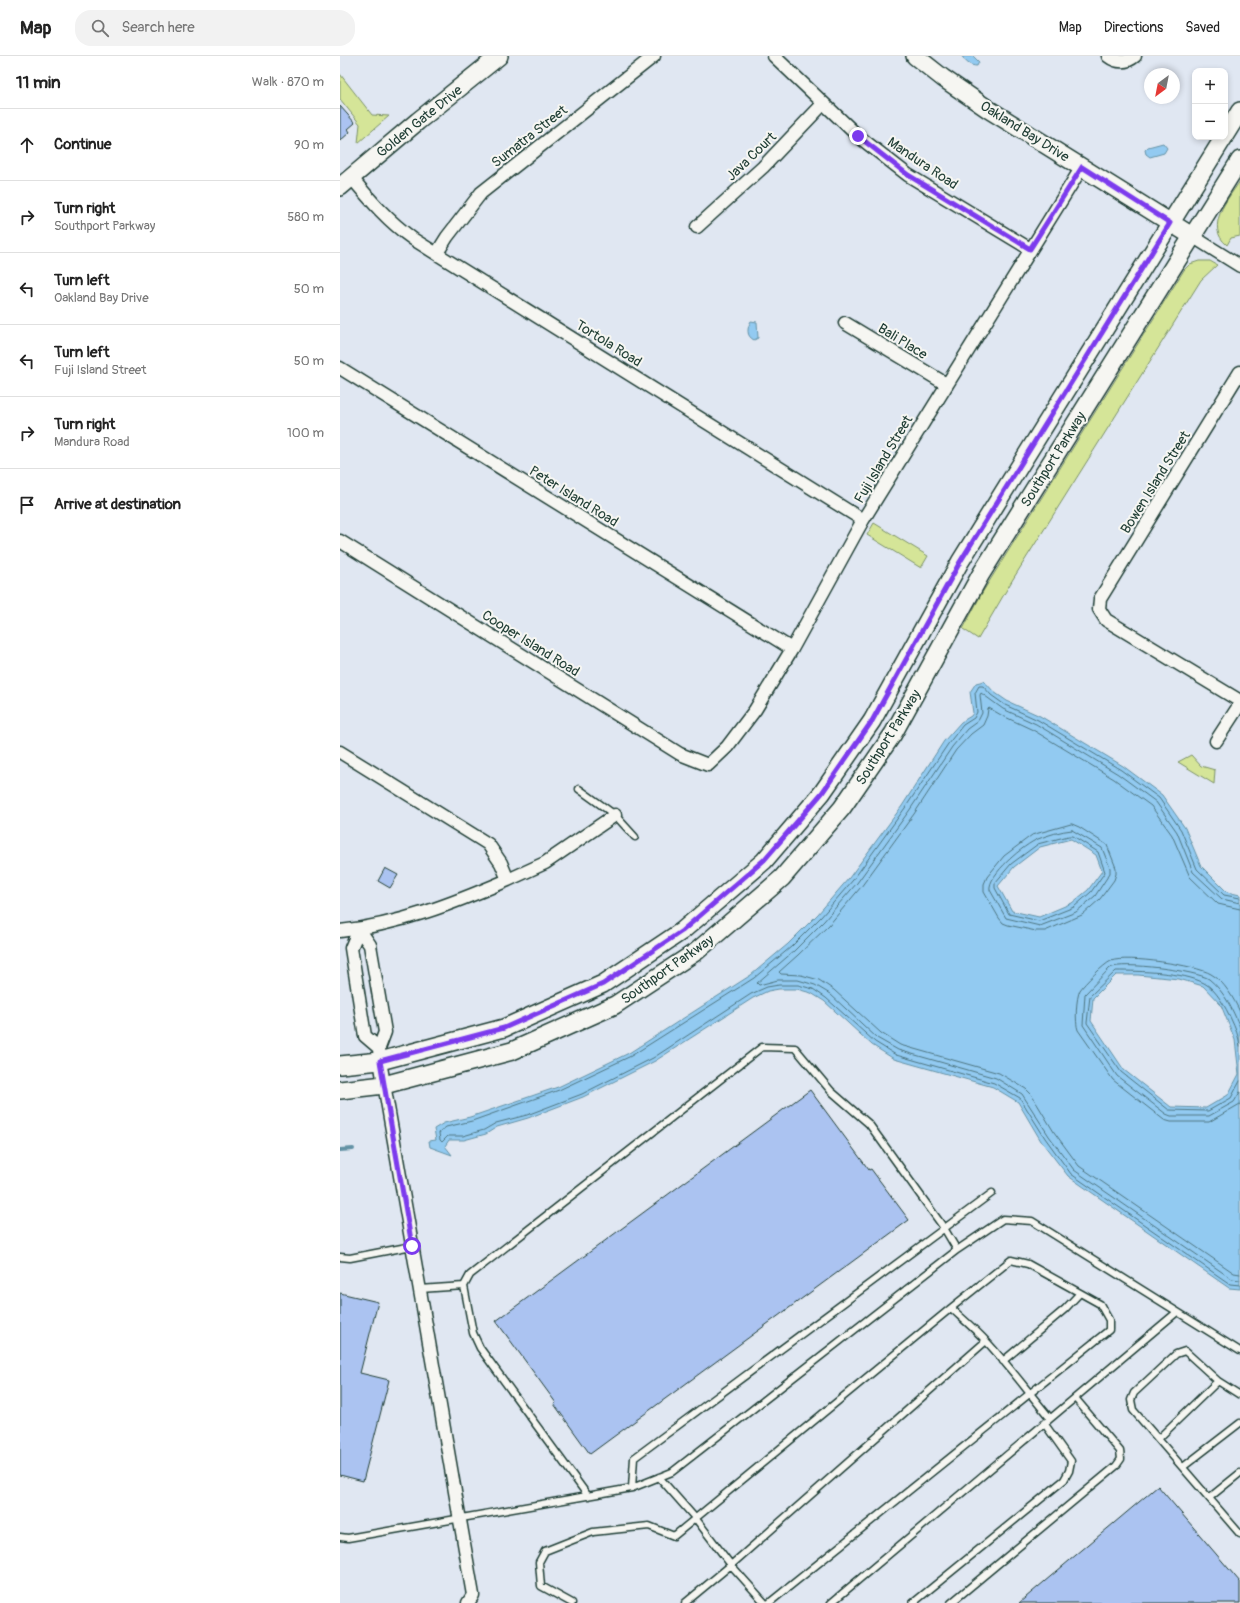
<!DOCTYPE html>
<meta charset="utf-8">
<style>
:root{--surface:#fff;--page:#f2f2f2;--text:#222;--muted:#767676;--line:#e0e0e0}
body{margin:0;font-family:Pangolin,sans-serif;background:var(--page);color:var(--text)}
.controls{position:absolute;right:12px;top:12px;display:grid;overflow:hidden;border-radius:8px;box-shadow:0 2px 6px #0003}
.controls button{width:36px;height:36px;display:grid;place-items:center;padding:0;border:0;border-bottom:1px solid var(--line);background:var(--surface);color:var(--text);font:20px sans-serif}
.compass{position:absolute;left:804px;top:12px;width:36px;height:36px;border-radius:50%;background:var(--surface);box-shadow:0 2px 6px #0003;rotate:212deg}
.stop{position:absolute;width:12px;height:12px;margin:-9px;border:3px solid #7c3aed;border-radius:50%;background:#fff}
.stop.end{background:#7c3aed;border-color:#fff;box-shadow:0 1px 4px #0008}
.list{margin:0;padding:0;list-style:none}
h2{display:flex;justify-content:space-between;align-items:center;height:52px;margin:0;padding:0 16px;font-size:17px}
h2 small{font-size:13px;font-weight:400;color:var(--muted)}
.list li{display:grid;grid-template-columns:26px 1fr auto;gap:12px;align-items:center;box-sizing:border-box;height:72px;padding:0 16px;border-top:1px solid var(--line)}
.list b{display:block;font-size:15px;white-space:nowrap}
.list p{margin:0;font-size:13px;white-space:nowrap;color:var(--muted)}
.list em{font-size:13px;font-style:normal;color:var(--muted)}
.icon{flex:none;width:22px;height:22px;fill:none;stroke:currentColor;stroke-width:2;stroke-linecap:round;stroke-linejoin:round}
.map{position:relative;flex:none;width:900px;height:1547px;overflow:hidden}
header{display:flex;align-items:center;gap:24px;box-sizing:border-box;height:56px;padding:0 20px;background:var(--surface);border-bottom:1px solid var(--line)}
header strong{font-size:19px}
nav{display:flex;gap:22px;margin-inline-start:auto;font-size:14px}
.search{width:280px;height:36px;background:var(--page);display:flex;align-items:center;gap:10px;box-sizing:border-box;padding:0 14px;border-radius:16px;color:var(--muted);font-size:15px}
main{display:flex}
aside{flex:1;background:var(--surface)}
.map>svg:first-child{display:block}
</style>
<header>
<strong>Map</strong>
<div class="search"><svg class="icon" aria-label="search" viewBox="0 0 24 24"><circle cx="10" cy="10" r="6"/><path d="M15 15l6 6"/></svg>Search here</div>
<nav><a>Map</a><a>Directions</a><a>Saved</a></nav>
</header>
<main>
<aside>
<h2>11 min<small>Walk · 870 m</small></h2>
<ul class="list">
<li><svg class="icon" aria-label="ahead" viewBox="0 0 24 24"><path d="M12 20V5M6 11l6-6 6 6"/></svg><div><b>Continue</b></div><em>90 m</em></li>
<li><svg class="icon" aria-label="right" viewBox="0 0 24 24"><path d="M7 20v-9h11M14 6l5 5-5 5"/></svg><div><b>Turn right</b><p>Southport Parkway</p></div><em>580 m</em></li>
<li><svg class="icon" aria-label="left" viewBox="0 0 24 24"><path d="M17 20v-9H6M10 6l-5 5 5 5"/></svg><div><b>Turn left</b><p>Oakland Bay Drive</p></div><em>50 m</em></li>
<li><svg class="icon" aria-label="left" viewBox="0 0 24 24"><path d="M17 20v-9H6M10 6l-5 5 5 5"/></svg><div><b>Turn left</b><p>Fuji Island Street</p></div><em>50 m</em></li>
<li><svg class="icon" aria-label="right" viewBox="0 0 24 24"><path d="M7 20v-9h11M14 6l5 5-5 5"/></svg><div><b>Turn right</b><p>Mandura Road</p></div><em>100 m</em></li>
<li><svg class="icon" aria-label="arrive" viewBox="0 0 24 24"><path d="M6 21V4h12l-3 4 3 4H6"/></svg><div><b>Arrive at destination</b></div></li>
</ul>
</aside>
<div class="map">
<svg width="900" height="1547" viewBox="0 0 900 1547">
<rect width="100%" height="100%" fill="#e0e7f2"/>
<filter id="ink" filterUnits="userSpaceOnUse"><feTurbulence type="fractalNoise" baseFrequency=".025" numOctaves="2"/><feDisplacementMap in="SourceGraphic" scale="8" xChannelSelector="R" yChannelSelector="G"/><feConvolveMatrix kernelMatrix="1 2 1 2 8 2 1 2 1" color-interpolation-filters="sRGB"/></filter>
<g filter="url(#ink)">
<!-- green -->
<path fill="#d5e598" stroke="#7a9166" d="M0,18l32,41 17,1 -31,27 2,-19 -20,-25z
M900,125v55l-9,2 -4,7c-23,-19 1,-46 13,-64z
M859,205h11l7,4 -16,15 -188,299 -35,60 -15,-10 19,-36 202,-323 6,-6z
M534,467l54,33 -7,12 -54,-33z
M851,699l10,11 14,4 -1,14 -36,-22z"/>
<!-- water -->
<path fill="#92caf1" stroke="#6492a5" fill-rule="evenodd" d="M622,0h11l6,6 -2,4c-7,0 -12,-4 -15,-10z
M823,87l4,5 -3,5 -14,4 -4,-3 -1,-4 3,-3z
M411,265l6,1 1,16 -4,2c-8,-4 -7,-12 -3,-19z
M644,625l10,11 13,9 33,15 83,50 39,29 23,33 16,38 26,26 13,3v394l-11,-1 -161,-112 -27,-35 -23,-39 -25,-15 -99,-28 -22,-14 -48,-44 -13,-8 -14,-4h-18l-11,2 -15,7 -98,63 -72,36 -55,21 -31,9 -11,7 -22,6h-15l-4,6 7,9 -22,-8 -1,-6 7,-1 -2,-11 10,-6 26,-6 88,-30 71,-34 122,-78 37,-31 30,-30 31,-36 53,-72 42,-65 17,-19 10,-6 2,-3 -3,-21 6,-9zM731,783l25,16 6,16 -14,19 -16,13 -33,14 -27,-6 -14,-25 16,-19 26,-20zM776,919h22l41,4 24,7 18,19 14,35 4,34 -11,21 -22,13 -35,-1 -47,-37 -33,-49 2,-23z"/>
<g fill="none" stroke-linecap="round" stroke-linejoin="round">
<!-- shore -->
<path stroke="#4d7580" stroke-width="1" d="M732,768l7,3 28,18 9,23v6l-2,6 -14,19 -18,16 -37,16h-9l-28,-6 -5,-2 -4,-5 -15,-26v-8l3,-7 17,-21 28,-21z
M732,774l30,18 8,20v5l-15,23 -19,16 -36,14 -34,-8 -16,-28c-3,-15 35,-46 48,-51 10,-4 23,-8 34,-9z
M729,780h4l25,16 7,20 -14,20 -17,15 -35,14 -30,-7 -14,-26v-5l16,-19 27,-20z
M900,842l-16,-3 -27,-26 -16,-39 -22,-32 -38,-28 -83,-50 -33,-15 -14,-10 -8,-9h-4l-4,7 2,19 -3,6 -11,7 -15,19 -43,64 -52,72 -32,37 -30,30 -37,31 -123,78 -72,34 -87,31 -26,6 -7,6 1,7 2,2 6,-6h15l21,-6 12,-7 31,-8 55,-21 71,-36 98,-64 16,-7 12,-2h19l15,4 13,9 49,44 21,13 98,28 26,15 25,40 26,36 159,110 10,1
M900,847l-18,-4 -29,-27 -16,-40 -21,-30 -38,-28 -82,-50 -33,-15 -22,-16 -1,2 2,18 -4,8 -11,8 -15,18 -43,64 -52,72 -33,38 -30,30 -37,32 2,2 19,-5h20l17,5 15,9 47,44 21,12 98,28 26,16 27,42 25,34 158,109 8,1
M900,853l-22,-5 -28,-27 -18,-42 -21,-29 -37,-27 -81,-49 -32,-15 -12,-7 -1,1 -1,7 -4,9 -12,9 -15,16 -42,64 -53,73 -32,38 -31,30 -19,17 2,2 20,1 18,5 15,10 47,43 19,12 99,28 27,16 5,5 23,38 25,34 155,107 6,1
M900,956c-6,-13 -16,-31 -29,-38 -15,-9 -84,-19 -100,-13 -7,3 -27,23 -31,29 -4,8 -5,32 -2,40l35,50 51,40 7,2h38l31,-18
M900,971c-8,-18 -15,-35 -31,-48 -12,-8 -87,-18 -99,-11l-25,26 -2,31 34,51 49,38 5,2h38l25,-14 6,-10
M900,990c-1,-10 -5,-18 -9,-27 -5,-11 -15,-30 -27,-36 -21,-11 -64,-12 -88,-12l-26,25 -3,27 34,49 48,38 39,1 23,-13 9,-17"/>
<!-- stream -->
<path stroke="#6492a5" stroke-width="4" d="M0,1094l13,-1"/>
</g>
<!-- building -->
<path fill="#abc3f1" stroke="#1f3d34" d="M0,50l15,17 -7,6 2,3 -10,9z
M45,812l13,7 -8,13 -12,-7z
M470,1034l59,80 2,-1 38,51 -319,234 -36,-50 2,-1 -60,-82z
M0,1237l38,9 -18,71 29,7 -26,101 -23,-6z
M818,1430l82,96v21h-221z"/>
<g fill="none" stroke-linecap="round" stroke-linejoin="round">
<!-- lane casing -->
<g stroke="#1f3d34" stroke-width="9">
<path id="lane" d="M239,733l36,26 20,22
M617,1194l46,-31 29,2 208,130
M0,1201l10,1 62,-12
M80,1233l44,-3
M663,1305l62,-52 15,-16
M900,1339l-22,-14 -33,-30 -9,3 -42,39 -3,7 2,10 107,124
M819,1382l59,-57
M843,1411l57,-44
M319,1421l37,42 35,46 34,38
M292,1432l2,-30 358,-265
M869,1442l31,-25
M0,1481l8,1 284,-50 40,-16 285,-222 -13,-22 -75,-104 -38,-33 -36,-43 -33,-1 -292,228 -6,11 9,47 7,15 108,148
M232,1547l-31,-17 -2,-24 6,-11 48,-19 56,-6 25,10 277,-228
M345,1547l46,-38 255,-224
M429,1547l340,-273v-10l-9,-16 -72,-40 -17,-4 -60,48c12,11 25,22 36,34 22,24 42,51 63,76
M491,1547l346,-291
M573,1547l151,-123 5,-9 2,-10 -27,-38
M611,1547l165,-137 5,-7 -1,-8 -45,-53"/>
</g>
<!-- street casing -->
<g stroke="#1f3d34" stroke-width="15">
<path id="street" d="M434,0l84,80 50,39 122,74
M768,0c9,7 19,7 27,0
M11,121c20,24 37,44 62,62l450,281
M357,171l66,-60 60,-63
M852,180l48,30
M97,197l10,-16 34,-44 173,-137
M505,267l101,61
M0,312l452,281
M900,316l-140,227 -1,10 7,11 134,81
M0,485l340,213 28,11 19,-18 28,-37 37,-61 71,-129 219,-353
M876,685l24,-37
M0,696l148,92 13,19 7,17 37,-17 70,-48
M19,873l11,16 15,87 -6,16 1,13 93,534 -5,8
M19,873l-8,19 14,88 14,12
M0,875c59,-6 114,-28 168,-51"/>
</g>
<!-- secondary casing -->
<g stroke="#1f3d34" stroke-width="20">
<path id="secondary" d="M575,0l28,22 45,31 204,127
M885,79l15,-24
M0,131l78,-66 81,-65
M0,1009l40,-4 124,-33 99,-44 79,-53 82,-70 58,-68 50,-72 88,-159 264,-425
M0,1034l44,-5 128,-34 103,-46 82,-54 85,-73 60,-70 51,-74 88,-160 259,-414"/>
</g>
<!-- lane -->
<use href="#lane" stroke="#f6f6f2" stroke-width="6"/>
<!-- street -->
<use href="#street" stroke="#f6f6f2" stroke-width="12"/>
<!-- secondary -->
<use href="#secondary" stroke="#f6f6f2" stroke-width="17"/>
</g>
</g>
<g fill="none" stroke-linecap="round" stroke-linejoin="round" filter="url(#ink)">
<!-- route -->
<path stroke="#7c3aed" stroke-width="5" d="M72,1190l-32,-185 124,-33 99,-44 79,-53 82,-71 58,-67 50,-72 88,-159 210,-339 -88,-56 -52,82 -122,-74 -50,-39"/>
</g>
<g text-anchor="middle" stroke-width="4" stroke-linejoin="round" paint-order="stroke">
<!-- street labels -->
<g font-size="14" fill="#1f3d34" stroke="#f6f6f2">
<text transform="translate(79 65) rotate(-39)" y="5">Golden Gate Drive</text>
<text transform="translate(685 75) rotate(32)" y="5">Oakland Bay Drive</text>
<text transform="translate(189 80) rotate(-38)" y="5">Sumatra Street</text>
<text transform="translate(411 100) rotate(-44)" y="5">Java Court</text>
<text transform="translate(583 107) rotate(34)" y="5">Mandura Road</text>
<text transform="translate(563 285) rotate(32)" y="5">Bali Place</text>
<text transform="translate(269 287) rotate(32)" y="5">Tortola Road</text>
<text transform="translate(543 403) rotate(-59)" y="5">Fuji Island Street</text>
<text transform="translate(713 403) rotate(-58)" y="5">Southport Parkway</text>
<text transform="translate(815 426) rotate(-58)" y="5">Bowen Island Street</text>
<text transform="translate(234 440) rotate(32)" y="5">Peter Island Road</text>
<text transform="translate(191 587) rotate(32)" y="5">Cooper Island Road</text>
<text transform="translate(548 681) rotate(-58)" y="5">Southport Parkway</text>
<text transform="translate(327 913) rotate(-35)" y="5">Southport Parkway</text>
</g>
</g>
</svg>
<div class="controls">
<button>+</button>
<button>−</button>
</div>
<svg class="compass" viewBox="-18 -18 36 36"><path d="M0-13l5 13h-10z" fill="#e53935"/><path d="M0 13l5-13h-10z" fill="#767676"/></svg>
<div class="stop" style="left:72px;top:1190px"></div>
<div class="stop end" style="left:518px;top:80px"></div>
</div>
</main>
